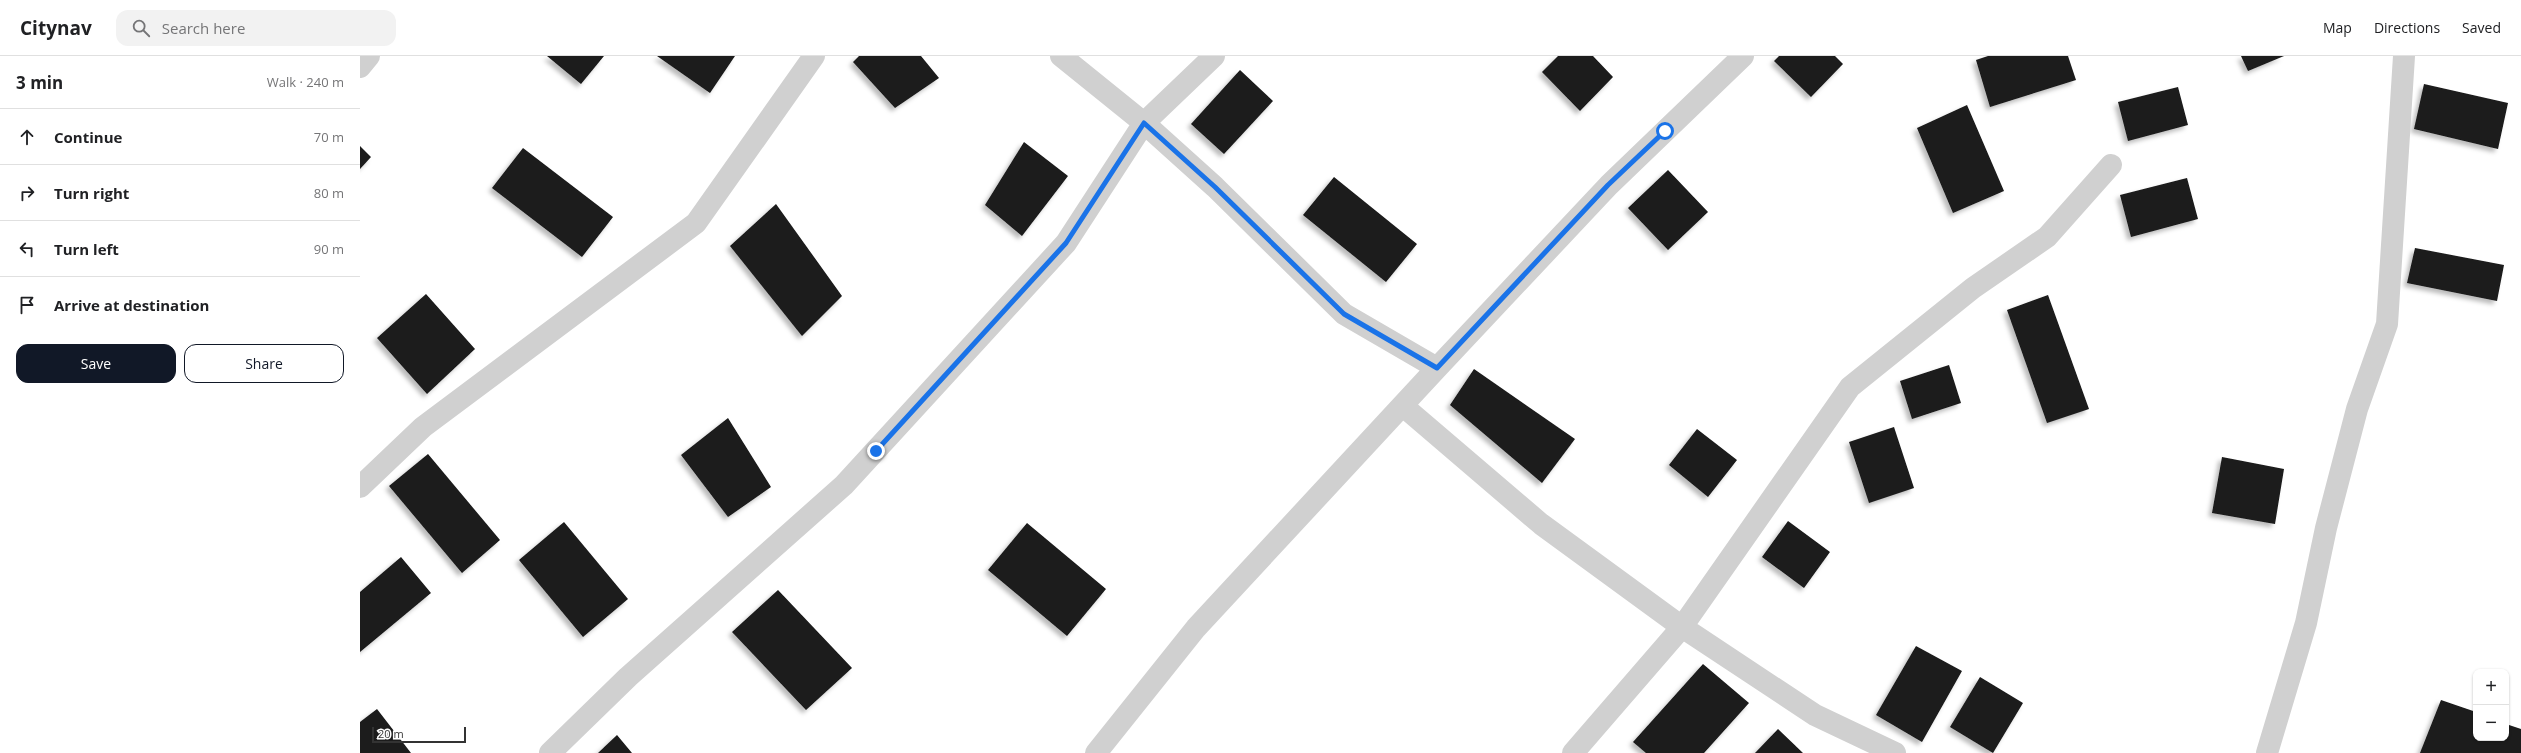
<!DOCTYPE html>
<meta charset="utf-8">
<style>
:root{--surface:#fff;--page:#f2f2f2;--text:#202124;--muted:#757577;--line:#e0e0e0;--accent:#111827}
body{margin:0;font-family:"Open Sans",sans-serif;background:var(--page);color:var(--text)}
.controls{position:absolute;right:12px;bottom:12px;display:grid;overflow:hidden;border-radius:8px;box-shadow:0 1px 3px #0004}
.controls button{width:36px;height:36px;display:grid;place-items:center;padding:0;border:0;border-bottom:1px solid var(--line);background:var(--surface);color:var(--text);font:20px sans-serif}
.scale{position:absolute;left:12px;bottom:10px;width:94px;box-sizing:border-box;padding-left:4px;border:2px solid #333;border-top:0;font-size:11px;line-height:14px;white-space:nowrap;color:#333;-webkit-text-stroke:3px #fff;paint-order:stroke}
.stop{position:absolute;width:12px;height:12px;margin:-9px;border:3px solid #1a73e8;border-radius:50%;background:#fff}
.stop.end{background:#1a73e8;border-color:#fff;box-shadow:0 1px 4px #0008}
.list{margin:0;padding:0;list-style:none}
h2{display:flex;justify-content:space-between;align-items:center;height:52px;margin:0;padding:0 16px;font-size:17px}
h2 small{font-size:13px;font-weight:400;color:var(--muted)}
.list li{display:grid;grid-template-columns:26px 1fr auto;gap:12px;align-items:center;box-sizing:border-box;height:56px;padding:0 16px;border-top:1px solid var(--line)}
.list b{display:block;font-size:15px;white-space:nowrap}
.list em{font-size:13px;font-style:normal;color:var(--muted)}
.actions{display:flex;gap:8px;padding:12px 16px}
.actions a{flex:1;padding:9px 0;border:1px solid var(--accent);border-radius:12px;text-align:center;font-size:14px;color:var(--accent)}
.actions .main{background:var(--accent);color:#fff}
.icon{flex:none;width:22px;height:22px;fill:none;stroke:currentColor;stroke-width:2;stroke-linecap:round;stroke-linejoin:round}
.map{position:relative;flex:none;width:2161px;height:697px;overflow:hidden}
header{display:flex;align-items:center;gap:24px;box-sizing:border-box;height:56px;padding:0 20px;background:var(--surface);border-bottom:1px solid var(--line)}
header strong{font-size:19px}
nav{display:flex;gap:22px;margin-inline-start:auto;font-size:14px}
.search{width:280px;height:36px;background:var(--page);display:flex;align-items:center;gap:10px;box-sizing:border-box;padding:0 14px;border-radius:12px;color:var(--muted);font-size:15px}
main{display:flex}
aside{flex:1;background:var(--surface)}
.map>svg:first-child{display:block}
</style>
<header>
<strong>Citynav</strong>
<div class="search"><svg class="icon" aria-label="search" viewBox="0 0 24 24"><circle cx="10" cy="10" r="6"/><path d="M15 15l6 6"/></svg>Search here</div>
<nav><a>Map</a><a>Directions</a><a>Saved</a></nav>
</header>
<main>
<aside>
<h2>3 min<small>Walk · 240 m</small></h2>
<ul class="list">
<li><svg class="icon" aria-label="ahead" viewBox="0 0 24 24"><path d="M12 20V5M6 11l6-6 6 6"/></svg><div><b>Continue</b></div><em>70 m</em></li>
<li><svg class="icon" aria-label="right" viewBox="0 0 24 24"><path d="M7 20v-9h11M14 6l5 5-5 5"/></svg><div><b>Turn right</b></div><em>80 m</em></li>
<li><svg class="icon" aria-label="left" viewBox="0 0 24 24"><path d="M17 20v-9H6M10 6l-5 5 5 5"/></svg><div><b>Turn left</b></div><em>90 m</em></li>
<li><svg class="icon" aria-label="arrive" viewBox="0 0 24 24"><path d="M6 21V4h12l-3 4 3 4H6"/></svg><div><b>Arrive at destination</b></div></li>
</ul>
<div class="actions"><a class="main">Save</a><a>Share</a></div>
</aside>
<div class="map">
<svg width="2161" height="697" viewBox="0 0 2161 697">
<defs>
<filter id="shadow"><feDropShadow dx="-3.5" dy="3.5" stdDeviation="2" flood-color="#0004"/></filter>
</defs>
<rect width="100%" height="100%" fill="#fff"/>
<!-- building -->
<path fill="#1a1a1a" filter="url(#shadow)" d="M187,0h57l-23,28z
M297,0h78l-25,37z
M499,0h62l18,22 -44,30 -42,-46z
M1198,0h35l20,21 -33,34 -38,-39z
M1419,0h56l8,8 -32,33 -37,-36z
M1628,0h80l8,24 -86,27 -14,-47z
M1881,0h43l-36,15z
M880,14l33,31 -49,53 -33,-30z
M2064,28l84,19 -10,46 -84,-20z
M1818,31l10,38 -60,16 -10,-39z
M1607,49l37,86 -51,22 -36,-85z
M664,86l44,34 -46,60 -37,-31z
M0,90l11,11 -11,12z
M163,92l90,69 -31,40 -90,-69z
M1308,114l40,42 -40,38 -40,-42z
M974,121l83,67 -31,38 -83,-67z
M1827,122l11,41 -67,18 -11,-42z
M416,148l66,92 -40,40 -72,-90z
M2055,192l89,17 -7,36 -90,-18z
M66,238l49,55 -48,45 -50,-56z
M1688,239l41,114 -42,14 -40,-113z
M1589,309l12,38 -49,16 -12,-38z
M1114,313l101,70 -33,44 -92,-78z
M368,362l43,69 -43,30 -47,-62z
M1534,371l20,61 -45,15 -20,-61z
M1337,373l40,31 -29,37 -39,-32z
M68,398l72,86 -38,33 -73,-87z
M1862,401l62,12 -9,55 -63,-11z
M1428,465l42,31 -26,36 -42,-31z
M204,466l64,77 -45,38 -64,-77z
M667,467l79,66 -39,47 -79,-66z
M41,501l30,36 -71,59v-60z
M418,534l74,78 -46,42 -74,-78z
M1556,590l46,25 -40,71 -46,-27z
M1343,608l46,39 -45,50h-58l-13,-11z
M1620,621l43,26 -30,50 -43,-26z
M2081,644l35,12v26h30v-14l15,5v24h-101z
M17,653l34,44h-51v-31z
M1418,673l25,24h-48z
M257,679l15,18h-34z"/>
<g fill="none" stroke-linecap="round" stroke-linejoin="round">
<!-- minor -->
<path stroke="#d0d0d0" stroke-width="22" d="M701,0l83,67 70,-67
M0,11l9,-11
M1043,350l138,118 141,103 133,88 80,38
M0,431l63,-60 273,-204 118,-167
M190,697l78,-76 216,-192 222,-242 78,-120 71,64 129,127 93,54
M736,697l100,-125 241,-260 172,-183 134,-129
M1213,697l109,-126 168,-240 123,-99 74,-51 64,-72
M1907,697l39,-130 20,-95 31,-119 30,-85 17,-268"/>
</g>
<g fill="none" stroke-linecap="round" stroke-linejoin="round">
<!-- route -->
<path stroke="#1a73e8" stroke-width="5" d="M516,395l190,-208 78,-120 71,64 129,127 93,54 171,-183 57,-54"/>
</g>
</svg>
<div class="controls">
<button>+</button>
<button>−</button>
</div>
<div class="scale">20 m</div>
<div class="stop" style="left:1305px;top:75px"></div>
<div class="stop end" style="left:516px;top:395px"></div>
</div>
</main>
